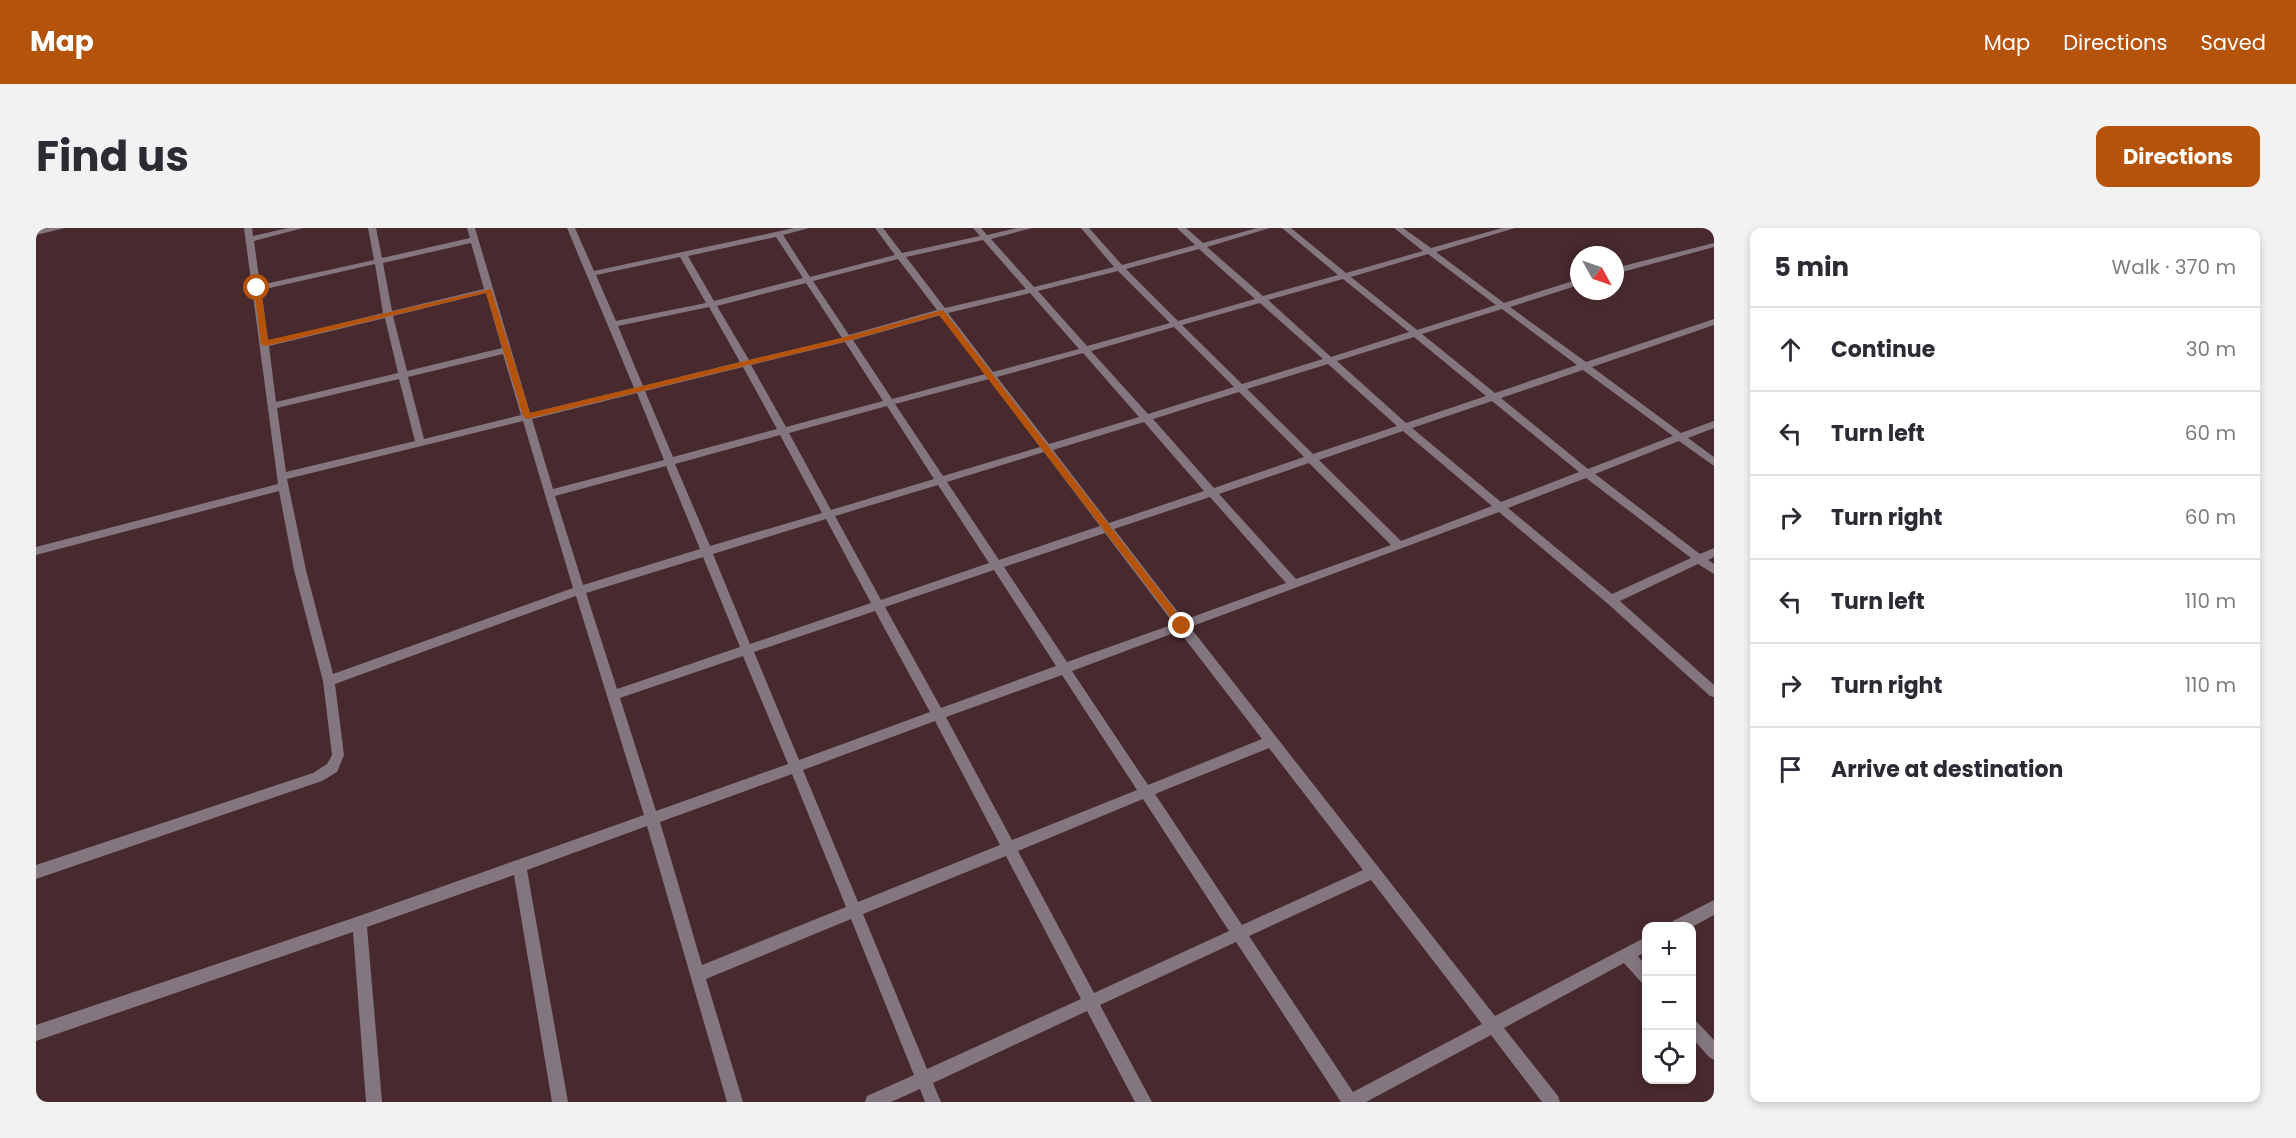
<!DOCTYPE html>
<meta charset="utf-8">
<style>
:root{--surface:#fff;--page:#f2f2f3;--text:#2b2b33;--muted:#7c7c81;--line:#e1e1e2;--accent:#b45309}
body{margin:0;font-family:Poppins,sans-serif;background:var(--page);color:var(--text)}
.controls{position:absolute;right:18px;bottom:18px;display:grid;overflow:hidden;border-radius:12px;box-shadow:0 3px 9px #0003}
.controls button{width:54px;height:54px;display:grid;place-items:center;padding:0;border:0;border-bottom:2px solid var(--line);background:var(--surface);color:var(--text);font:30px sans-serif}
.compass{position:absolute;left:1534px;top:18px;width:54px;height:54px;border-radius:50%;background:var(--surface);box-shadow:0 3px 9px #0003;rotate:130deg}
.stop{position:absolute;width:18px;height:18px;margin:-14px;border:4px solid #b45309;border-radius:50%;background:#fff}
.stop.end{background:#b45309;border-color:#fff;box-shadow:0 2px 6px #0008}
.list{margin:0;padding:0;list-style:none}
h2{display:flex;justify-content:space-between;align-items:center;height:78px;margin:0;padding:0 24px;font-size:26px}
h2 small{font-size:20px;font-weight:400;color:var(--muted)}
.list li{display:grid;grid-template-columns:39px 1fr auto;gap:18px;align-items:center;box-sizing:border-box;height:84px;padding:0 24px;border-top:2px solid var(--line)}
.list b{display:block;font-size:22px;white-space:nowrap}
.list em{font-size:20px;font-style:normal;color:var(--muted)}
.icon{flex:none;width:33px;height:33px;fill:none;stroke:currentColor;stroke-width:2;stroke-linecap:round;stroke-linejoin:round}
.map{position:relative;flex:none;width:1678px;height:874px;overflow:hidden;border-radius:12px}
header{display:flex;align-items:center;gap:36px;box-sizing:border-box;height:84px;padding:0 30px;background:var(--accent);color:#fff}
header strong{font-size:28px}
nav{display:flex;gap:33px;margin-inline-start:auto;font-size:21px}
.intro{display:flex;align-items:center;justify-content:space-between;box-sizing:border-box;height:144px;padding:0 36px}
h1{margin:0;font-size:42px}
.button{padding:15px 27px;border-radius:12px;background:var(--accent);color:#fff;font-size:21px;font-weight:700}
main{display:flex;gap:36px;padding:0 36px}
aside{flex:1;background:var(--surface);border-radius:12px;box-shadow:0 3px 9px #0003}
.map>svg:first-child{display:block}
</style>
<header>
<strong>Map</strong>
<nav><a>Map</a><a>Directions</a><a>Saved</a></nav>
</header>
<div class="intro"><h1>Find us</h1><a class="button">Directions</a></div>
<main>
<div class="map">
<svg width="1678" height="874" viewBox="0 0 1678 874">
<rect width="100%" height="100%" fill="#482a2e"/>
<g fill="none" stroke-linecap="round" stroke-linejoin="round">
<!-- street -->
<path fill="#83767f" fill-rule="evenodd" d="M13,0h16l-29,7v-4z
M208,0h8l1,8 35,-8h15l-49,13 6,44 114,-25 -6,-32h8l6,30 88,-20 -3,-10h8l55,185 104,-25 -67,-160h8l19,43 200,-43h15l-26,7 27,42 85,-22 -20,-27h8l19,25 78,-17 -7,-8h8l6,7 30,-7h15l-41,11 43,48 80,-20 -33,-39h8l33,37 73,-20 -18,-17h9l17,15 54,-15h13l-63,19 56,49 75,-21 -56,-47h9l55,45 77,-22 -29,-23h9l28,20 71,-20h13l-79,24 68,51 75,-24v6l-69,22 76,55 128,-43v6l-122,42 89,66 33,-12v7l-26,10 26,19v9l-35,-25 -84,33 105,80 14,-6v9l-6,3 6,4v10l-16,-10 -78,37 94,84v12l-4,-1 -103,-93 -108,-91 -309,115 305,389 151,-79v15l-8,4 8,10v18l-5,-2 -17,-19 -120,65 54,68 2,6h-18l-51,-67 -125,67h-25l-105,-160 -136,63 52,97h-17l-48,-91 -154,72 8,19h-16l-5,-13 -29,13h-26l2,-6 47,-21 -63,-156 -145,60 37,123h-16l-80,-276 -120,44 41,232h-16l-38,-227 -147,52 15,175h-16l-13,-170 -317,109v-16l323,-109 285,-101 -68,-219 -241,88 9,71 -7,17 -15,9 -286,98v-14l277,-92 14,-9 5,-9 -9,-74 -29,-111 -15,-79 -243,64v-8l242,-63zM740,9l27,41 -89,23 -26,-45zM947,12l43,49 -81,19 -39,-51zM435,15l13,46 -92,22 -9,-48zM1163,21l56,50 -77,22 -52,-52zM1392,26l68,51 -79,25 -66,-53zM644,29l26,46 -90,18 -20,-46zM862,31l39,51 -88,25 -36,-54zM339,36l8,49 -115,28 -7,-51zM1082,43l52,52 -83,23 -49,-55zM1307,51l66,53 -78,25 -63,-57zM770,55l36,55 -93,22 -32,-54zM450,65l16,55 -95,23 -14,-55zM994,65l49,56 -86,23 -45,-59zM1224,75l63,56 -81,25 -60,-59zM673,79l31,55 -97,24 -25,-60zM1466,81l75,56 -82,28 -73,-59zM905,87l44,59 -93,25 -39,-59zM349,90l13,55 -122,29 -7,-56zM1138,99l60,60 -86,27 -57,-63zM1378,109l72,59 -80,27 -69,-62zM809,114l38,59 -97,26 -35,-62zM1047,125l56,64 -90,27 -52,-67zM467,126l18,61 -97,24 -16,-62zM1292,136l69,62 -84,28 -66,-65zM707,139l34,62 -104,28 -28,-66zM1547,142l90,66 -85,33 -87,-71zM363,151l16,62 -129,31 -9,-64zM953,151l51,68 -97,29 -48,-72zM1203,164l65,65 -90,31 -61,-69zM601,165l27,67 -111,29 -21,-70zM1456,173l87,71 -78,30 -89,-74zM851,178l47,73 -103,31 -42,-77zM487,193l50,167 -240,86 -27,-104 -19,-91zM1108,194l60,69 -95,32 -56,-73zM1367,203l89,75 -91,35 -82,-81zM744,207l42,78 -112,33 -35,-82zM1008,224l56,74 -101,34 -52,-78zM1273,235l82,82 -95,34 -77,-85zM630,238l34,83 -117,36 -28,-89zM1550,250l105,80 -79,36 -104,-86zM902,257l51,78 -108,37 -46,-84zM1174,269l76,86 -102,37 -70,-91zM790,291l45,84 -121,41 -37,-90zM1069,305l69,91 -107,38 -63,-95zM667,329l37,90 -123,42 -31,-96zM958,342l62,96 -115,42 -56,-101zM839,383l55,101 -131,48 -45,-108zM1143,403l83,108 -114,46 -76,-114zM707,428l45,108 -132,47 -36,-113zM1026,447l75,115 -125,50 -66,-123zM899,493l65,124 -142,57 -55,-132zM1233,520l94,122 -121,55 -87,-131zM756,546l54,133 -144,58 -42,-143zM1107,571l86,132 -135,62 -76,-142zM970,628l75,143 -154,70 -64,-155zM1335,652l111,144 -129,68 -104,-156z
M1678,15v4l-99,27v-6z
M1678,672v15l-22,12 -21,-1 2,-5z
M1656,791l5,3 17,18v20l-5,-3 -17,-19z"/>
</g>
<!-- route -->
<path fill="#b45309" d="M221,58l4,2 7,52 223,-51 39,124 315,-76 98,-27 244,316 -2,2h-6l-240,-313 -92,26 -320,78 -4,-3 -37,-123 -221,53 -4,-2 -7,-56z"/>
</svg>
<div class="controls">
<button>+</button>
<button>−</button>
<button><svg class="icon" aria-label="locate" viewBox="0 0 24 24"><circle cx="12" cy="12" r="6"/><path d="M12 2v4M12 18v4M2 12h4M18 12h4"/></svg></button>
</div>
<svg class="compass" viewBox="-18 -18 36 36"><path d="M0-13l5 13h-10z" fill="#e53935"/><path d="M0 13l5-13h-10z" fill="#7c7c81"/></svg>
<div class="stop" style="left:221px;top:60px"></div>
<div class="stop end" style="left:1146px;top:398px"></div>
</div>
<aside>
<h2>5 min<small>Walk · 370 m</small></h2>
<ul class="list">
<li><svg class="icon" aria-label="ahead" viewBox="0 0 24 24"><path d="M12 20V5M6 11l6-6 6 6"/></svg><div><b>Continue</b></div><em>30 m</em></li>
<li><svg class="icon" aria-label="left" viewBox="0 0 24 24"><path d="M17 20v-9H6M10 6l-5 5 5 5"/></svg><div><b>Turn left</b></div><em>60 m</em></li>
<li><svg class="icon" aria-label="right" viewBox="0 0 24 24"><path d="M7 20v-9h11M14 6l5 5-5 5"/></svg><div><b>Turn right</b></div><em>60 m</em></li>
<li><svg class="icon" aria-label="left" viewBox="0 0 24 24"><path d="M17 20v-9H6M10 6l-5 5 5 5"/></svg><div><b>Turn left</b></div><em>110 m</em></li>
<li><svg class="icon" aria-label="right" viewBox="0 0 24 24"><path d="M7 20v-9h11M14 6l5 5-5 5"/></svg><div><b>Turn right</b></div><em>110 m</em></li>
<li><svg class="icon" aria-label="arrive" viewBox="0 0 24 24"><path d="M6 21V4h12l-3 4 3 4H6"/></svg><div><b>Arrive at destination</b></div></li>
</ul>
</aside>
</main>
